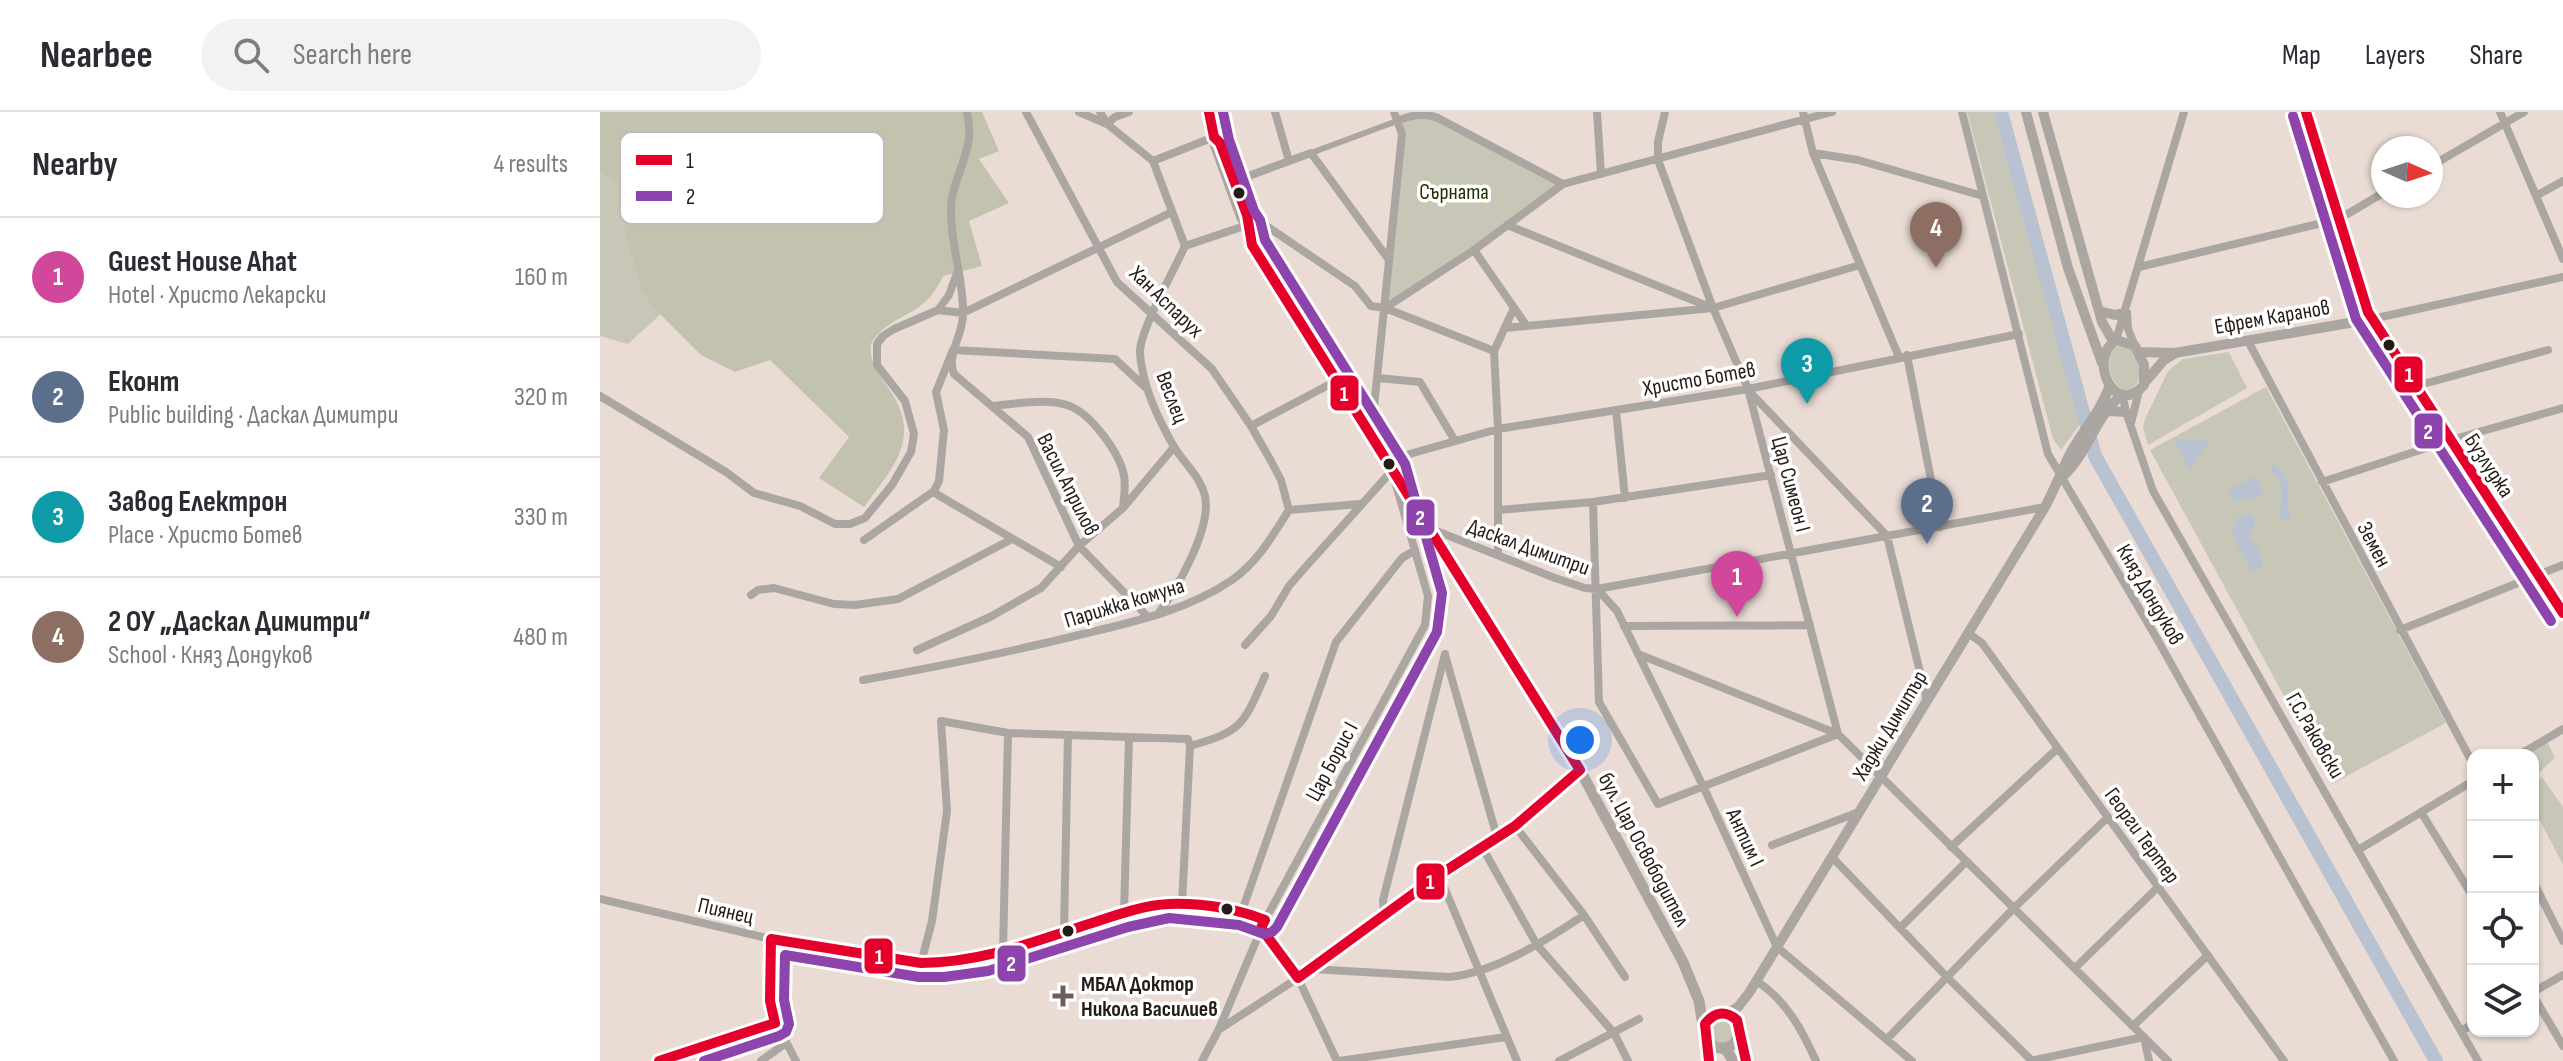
<!DOCTYPE html>
<meta charset="utf-8">
<style>
:root{--surface:#fff;--page:#f2f2f3;--text:#2b2b33;--muted:#7c7c81;--line:#e1e1e2;--accent:#1a73e8}
body{margin:0;font-family:"Sofia Sans Condensed",sans-serif;background:var(--page);color:var(--text)}
.controls{position:absolute;right:24px;bottom:24px;display:grid;overflow:hidden;border-radius:16px;box-shadow:0 2px 6px #0004}
.controls button{width:72px;height:72px;display:grid;place-items:center;padding:0;border:0;border-bottom:2px solid var(--line);background:var(--surface);color:var(--text);font:40px sans-serif}
.compass{position:absolute;left:1771px;top:24px;width:72px;height:72px;border-radius:50%;background:var(--surface);box-shadow:0 2px 6px #0004;rotate:93deg}
.you{position:absolute;left:980px;top:628px;width:28px;height:28px;margin:-20px;border:6px solid #fff;border-radius:50%;background:#1a73e8;box-shadow:0 0 0 12px #1a73e833}
.badge{display:grid;place-items:center;width:52px;height:52px;border-radius:50%;background:var(--accent);color:#fff;font-size:26px;font-weight:700}
.pin{position:absolute;translate:-50% -66px;filter:drop-shadow(0 2px 4px #0008)}
.pin::after{content:'';position:absolute;top:42px;width:28px;height:24px;background:inherit;clip-path:polygon(0 0,100% 0,50% 100%)}
.list{margin:0;padding:0;list-style:none}
h2{display:flex;justify-content:space-between;align-items:center;height:104px;margin:0;padding:0 32px;font-size:34px}
h2 small{font-size:26px;font-weight:400;color:var(--muted)}
.list li{display:grid;grid-template-columns:52px 1fr auto;gap:24px;align-items:center;box-sizing:border-box;height:120px;padding:0 32px;border-top:2px solid var(--line)}
.list b{display:block;font-size:30px;white-space:nowrap}
.list p{margin:0;font-size:26px;white-space:nowrap;color:var(--muted)}
.list em{font-size:26px;font-style:normal;color:var(--muted)}
.icon{flex:none;width:44px;height:44px;fill:none;stroke:currentColor;stroke-width:2;stroke-linecap:round;stroke-linejoin:round}
.map{position:relative;flex:none;width:1963px;height:949px;overflow:hidden}
header{display:flex;align-items:center;gap:48px;box-sizing:border-box;height:112px;padding:0 40px;background:var(--surface);border-bottom:2px solid var(--line)}
header strong{font-size:38px}
nav{display:flex;gap:44px;margin-inline-start:auto;font-size:28px}
.search{width:560px;height:72px;background:var(--page);display:flex;align-items:center;gap:20px;box-sizing:border-box;padding:0 28px;border-radius:44px;color:var(--muted);font-size:30px}
main{display:flex}
aside{flex:1;background:var(--surface)}
.map>svg:first-child{display:block}
</style>
<header>
<strong>Nearbee</strong>
<div class="search"><svg class="icon" aria-label="search" viewBox="0 0 24 24"><circle cx="10" cy="10" r="6"/><path d="M15 15l6 6"/></svg>Search here</div>
<nav><a>Map</a><a>Layers</a><a>Share</a></nav>
</header>
<main>
<aside>
<h2>Nearby<small>4 results</small></h2>
<ul class="list">
<li><span class="badge" style="background:#d1479c">1</span><div><b>Guest House Ahat</b><p>Hotel · Христо Лекарски</p></div><em>160 m</em></li>
<li><span class="badge" style="background:#5c6f8a">2</span><div><b>Еконт</b><p>Public building · Даскал Димитри</p></div><em>320 m</em></li>
<li><span class="badge" style="background:#0f9aa8">3</span><div><b>Завод Електрон</b><p>Place · Христо Ботев</p></div><em>330 m</em></li>
<li><span class="badge" style="background:#8d6e63">4</span><div><b>2 ОУ „Даскал Димитри“</b><p>School · Княз Дондуков</p></div><em>480 m</em></li>
</ul>
</aside>
<div class="map">
<svg width="1963" height="949" viewBox="0 0 1963 949">
<rect width="100%" height="100%" fill="#eadcd5"/>
<!-- green -->
<path fill="#c8c7b7" d="M0,0l106,161 -78,71 -28,-8z
M1367,0h34l82,308 -22,30 -8,-11z
M828,2l135,70 -178,124 17,-174 -5,-13z
M1516,234l15,4c10,15 15,35 -6,42 -16,-10 -21,-32 -9,-46z
M1629,240l18,36 -99,57 -5,-18 2,-8 23,-48 15,-12z
M1666,275l180,336 -114,61 -182,-334z
M1946,627l9,19 -22,20v-23h-9z
M1942,665l21,30v58l-30,-58v-24z
M1110 919a12 12 0 1 1 24 0a12 12 0 1 1-24 0Z"/>
<!-- forest -->
<path fill="#c2c2af" d="M0,0h382l17,39 -20,8 30,44 -40,18 13,45 -39,10c-20,45 -52,35 -72,68 -2,21 7,28 18,45 34,49 4,78 -25,118l-45,-29 30,-41 -79,-77 -35,12 -34,-17 -49,-49 -11,-18 -16,-58 -4,-45 -21,-13z"/>
<!-- water -->
<path fill="#b8c2d1" d="M1573,327l36,2 -19,31z
M1673,351c26,20 8,30 18,53l-3,4h-6l-3,-3c3,-19 8,-35 -9,-47z
M1656,364l8,15 -4,6 -26,5 -5,-12z
M1650,401l4,2 1,7 -7,16 10,10 5,19 -11,6 -21,-40 7,-16z"/>
<g fill="none" stroke-linecap="round" stroke-linejoin="round">
<!-- river -->
<path stroke="#b8c2d1" stroke-width="14" d="M1401,0l94,344 341,605"/>
<!-- pedestrian -->
<path stroke="#aca6a2" stroke-width="6" d="M711,41l86,-32"/>
<!-- minor -->
<path stroke="#aca6a2" stroke-width="8" d="M367,0c1,8 3,17 2,25 -2,24 -18,48 -18,72 -1,36 13,70 12,105 0,22 -17,40 -9,60l74,63 51,109 68,70
M426,0l91,170 95,87 39,57 20,35 10,19 8,30
M479,0l28,12 46,37 32,85
M500,0l7,12 8,-7 14,-5
M675,0l14,49
M997,0l4,62
M1203,0l10,41 86,204
M1362,0l86,342 108,183 238,424
M1706,0l66,207 191,-42
M1900,0l63,147
M797,9c15,-6 26,-9 41,-3l125,66
M1213,41l45,7 125,36
M553,49l61,-24 12,-25
M1831,54l93,-54
M635,69l76,-28 78,107
M1936,84l27,-15
M907,113l203,82
M874,138l52,75
M1539,155l200,-48 44,-26
M785,196l89,-58 89,-66 269,-72
M338,198l25,3 209,-101
M1527,201l1,16 7,17
M905,216l208,-20 147,-43
M1516,228l68,-228
M1648,229l225,423
M1307,243l33,172
M778,266l42,4 35,59
M1816,274l132,-36
M1148,278l139,146 40,165
M0,284l126,76 28,21 46,13 35,18h15l15,-6 27,-33 19,-33 3,-18 -9,-33 -28,-36v-21l6,-8 11,-7 44,-19 11,-15 9,-25
M1523,285l3,15 27,79 325,570
M393,294c23,-2 52,-8 74,-1 23,7 53,48 57,71 2,9 0,21 -1,31
M1016,298l9,88
M1531,311l8,-32
M651,314l85,-45
M771,324l31,-302 -8,-22
M1722,370l129,-42 112,-32
M334,379l5,-10 5,-51 -8,-38 17,-42 162,9 30,28
M334,379l4,4 123,72
M993,390l6,200 59,102 180,-70 -90,-345 -35,-81 -55,-148v-18l7,-30
M898,398l95,-8 178,-27
M829,416l126,50 30,10 12,1 448,-82
M264,428l70,-49
M898,442v-125l-4,-78 20,-43
M997,477l20,22 87,177 73,159 135,114
M151,483l7,-5 16,-2 60,16 21,1 43,-6 114,-60
M558,502c19,-25 54,-86 47,-118 -5,-21 -22,-33 -32,-51 -16,-28 -31,-60 -33,-92 -1,-22 35,-84 45,-107l74,-25 96,65 16,20 14,2 109,43
M1024,514l186,-1
M1800,518l163,-65
M1368,521l14,10 302,418
M645,533l26,-29 18,-30 13,-15 104,-116 92,-26 250,-40 271,-55
M317,538l73,-33 51,-29 38,-42 44,-38 51,-61
M1038,542l200,80 330,327
M845,543l52,182
M263,568c74,-13 147,-28 220,-46 51,-12 105,-24 149,-54 26,-18 40,-44 57,-70l71,-6
M590,634c53,-15 53,-21 75,-70
M1919,643l44,-26
M1821,700l52,85
M915,714l69,89 41,62
M1172,733l87,-33
M882,735l55,98 77,88 14,28
M1351,735l107,-99
M1758,738l115,-69
M1232,745l114,119 86,85
M839,763l78,186
M1933,769l30,60
M0,787l171,40 150,24h23l41,-6 139,-44 44,-9 74,7 23,9
M642,799l94,-269 66,-84 13,-8
M524,801l5,-176
M784,802l-1,-14 62,-246
M661,816l37,50 39,83
M1300,816l66,-66
M464,820l4,-197
M171,827v74l25,48
M403,840l5,-219
M321,851l11,-42 15,-110 -6,-90 67,12 180,6 2,7 -8,158
M1475,856l83,-81
M711,857l138,8c45,-4 98,-37 135,-62
M1157,869c30,21 44,47 59,80
M1933,880l30,-17
M1933,883l30,51
M1534,913l74,-70
M620,917l78,-51 141,-103 76,-49 65,-56
M1861,919l12,-7
M1287,927l127,-131 94,-91
M59,949l116,-38
M161,949l25,-18
M602,949l17,-32 46,-109 160,-295 3,-29 -34,-118
M739,949l167,-24
M959,949l80,-42
M1430,949l114,-24 5,24"/>
<!-- tertiary -->
<path stroke="#aca6a2" stroke-width="10" d="M1426,0l42,156 34,95
M1443,0l59,210 11,19
M1499,199l16,4 11,-2
M1516,228l19,6 9,19v20c-29,34 -57,-26 -28,-45z
M1539,240l36,1 197,-34 191,294
M1546,269l18,-21 10,-6
M1508,299l18,1
M1463,364c24,-21 35,-64 58,-80
M1128,901l10,-6 11,-14 296,-486c8,-15 14,-30 21,-45 12,-27 34,-48 44,-77"/>
<!-- secondary -->
<path stroke="#ada5a0" stroke-width="11" d="M609,0l6,32 27,74 5,6 5,21 328,525 103,192 16,39 5,31
M1105,926c11,15 28,13 35,-4
M1126,937l7,12
M1109,949l-4,-37c8,-13 21,-15 32,-4l9,41"/>
<!-- bus-1 casing -->
<g stroke="#fff" stroke-width="16">
<path id="bus-1" d="M1706,0l62,200 195,301
M59,949l116,-38 -5,-22 1,-62 150,24c60,0 115,-22 171,-40 24,-8 52,-18 77,-19 32,-1 67,5 96,16l-4,8 37,50 141,-103 76,-49 65,-56 -328,-525 -5,-30 -27,-72 -6,-6 -5,-25
M1109,949l-4,-37c9,-12 20,-14 32,-4l9,41"/>
</g>
<!-- bus-2 casing -->
<g stroke="#fff" stroke-width="16">
<path id="bus-2" d="M1693,4l63,203 195,302
M104,949l75,-25 7,-4 3,-8 -5,-24 1,-45 134,22h25l44,-6 140,-44 41,-9 70,7 25,9 8,-2 5,-5 160,-295 5,-39 -37,-129 -140,-224 -5,-20 -6,-9 -25,-71 -6,-28"/>
</g>
<!-- bus-1 -->
<use href="#bus-1" stroke="#e4002b" stroke-width="10"/>
<!-- bus-2 -->
<use href="#bus-2" stroke="#8e44ad" stroke-width="10"/>
</g>
<!-- markers -->
<g fill="#251c17" stroke="#fff" stroke-width="3">
<circle cx="639" cy="81" r="7"/>
<circle cx="1789" cy="233" r="7"/>
<circle cx="789" cy="352" r="7"/>
<circle cx="627" cy="797" r="7"/>
<circle cx="468" cy="819" r="7"/>
</g>
<path fill="#6a5f5a" stroke="#fff" stroke-width="3" d="M459 872h8v8h8v8h-8v8h-8v-8h-8v-8h8z"/>
<g text-anchor="middle" stroke-width="7" stroke-linejoin="round" paint-order="stroke">
<!-- park labels -->
<g font-size="22" fill="#233000" stroke="#fff">
<text x="854" y="87">Сърната</text>
</g>
<!-- street labels -->
<g font-size="22" fill="#251c17" stroke="#fff">
<text transform="translate(567 189) rotate(44)" y="8">Хан Аспарух</text>
<text transform="translate(1672 204) rotate(-10)" y="8">Ефрем Каранов</text>
<text transform="translate(1099 266) rotate(-10)" y="8">Христо Ботев</text>
<text transform="translate(573 285) rotate(69)" y="8">Веслец</text>
<text transform="translate(1890 353) rotate(57)" y="8">Бузлуджа</text>
<text transform="translate(469 372) rotate(63)" y="8">Васил Априлов</text>
<text transform="translate(1192 372) rotate(75)" y="8">Цар Симеон I</text>
<text transform="translate(1775 432) rotate(62)" y="8">Земен</text>
<text transform="translate(929 434) rotate(20)" y="8">Даскал Димитри</text>
<text transform="translate(1551 482) rotate(60)" y="8">Княз Дондуков</text>
<text transform="translate(524 490) rotate(-17)" y="8">Парижка комуна</text>
<text transform="translate(1289 613) rotate(-59)" y="8">Хаджи Димитър</text>
<text transform="translate(1716 623) rotate(60)" y="8">Г.С.Раковски</text>
<text transform="translate(731 649) rotate(-62)" y="8">Цар Борис I</text>
<text transform="translate(1543 723) rotate(54)" y="8">Георги Тертер</text>
<text transform="translate(1146 725) rotate(65)" y="8">Антим I</text>
<text transform="translate(1045 737) rotate(62)" y="8">бул. Цар Освободител</text>
<text transform="translate(126 798) rotate(13)" y="8">Пиянец</text>
</g>
<!-- poi labels -->
<g font-size="22" font-weight="bold" fill="#251c17" stroke="#fff" text-anchor="start">
<text x="481" y="879">МБАЛ Доктор<tspan x="481" dy="25">Никола Василиев</tspan></text>
</g>
</g>
<!-- legend -->
<rect x="20" y="20" width="264" height="92" rx="12" fill="#fff" stroke="#bebbb9" stroke-width="2"/>
<rect x="36" y="43" width="36" height="10" fill="#e4002b"/>
<rect x="36" y="79" width="36" height="10" fill="#8e44ad"/>
<g font-size="22" fill="#251c17">
<text x="86" y="56">1</text>
<text x="86" y="92">2</text>
</g>
<g stroke="#fff" stroke-width="3">
<rect x="1793" y="243" width="31" height="39" rx="8" fill="#e4002b"/>
<rect x="729" y="262" width="31" height="38" rx="8" fill="#e4002b"/>
<rect x="1813" y="300" width="31" height="38" rx="8" fill="#8e44ad"/>
<rect x="805" y="386" width="31" height="39" rx="8" fill="#8e44ad"/>
<rect x="815" y="750" width="31" height="39" rx="8" fill="#e4002b"/>
<rect x="263" y="825" width="31" height="38" rx="8" fill="#e4002b"/>
<rect x="396" y="832" width="31" height="39" rx="8" fill="#8e44ad"/>
</g>
<g font-size="22" text-anchor="middle" font-weight="bold" fill="#fff">
<text x="1809" y="270">1</text>
<text x="744" y="289">1</text>
<text x="1828" y="327">2</text>
<text x="820" y="413">2</text>
<text x="830" y="777">1</text>
<text x="279" y="852">1</text>
<text x="411" y="859">2</text>
</g>
</svg>
<div class="controls">
<button>+</button>
<button>−</button>
<button><svg class="icon" aria-label="locate" viewBox="0 0 24 24"><circle cx="12" cy="12" r="6"/><path d="M12 2v4M12 18v4M2 12h4M18 12h4"/></svg></button>
<button><svg class="icon" aria-label="layers" viewBox="0 0 24 24"><path d="M12 4l9 5-9 5-9-5zM3 14l9 5 9-5"/></svg></button>
</div>
<svg class="compass" viewBox="-18 -18 36 36"><path d="M0-13l5 13h-10z" fill="#e53935"/><path d="M0 13l5-13h-10z" fill="#7c7c81"/></svg>
<div class="you"></div>
<div class="pin badge" style="left:1137px;top:505px;background:#d1479c">1</div>
<div class="pin badge" style="left:1327px;top:432px;background:#5c6f8a">2</div>
<div class="pin badge" style="left:1207px;top:292px;background:#0f9aa8">3</div>
<div class="pin badge" style="left:1336px;top:156px;background:#8d6e63">4</div>
</div>
</main>
